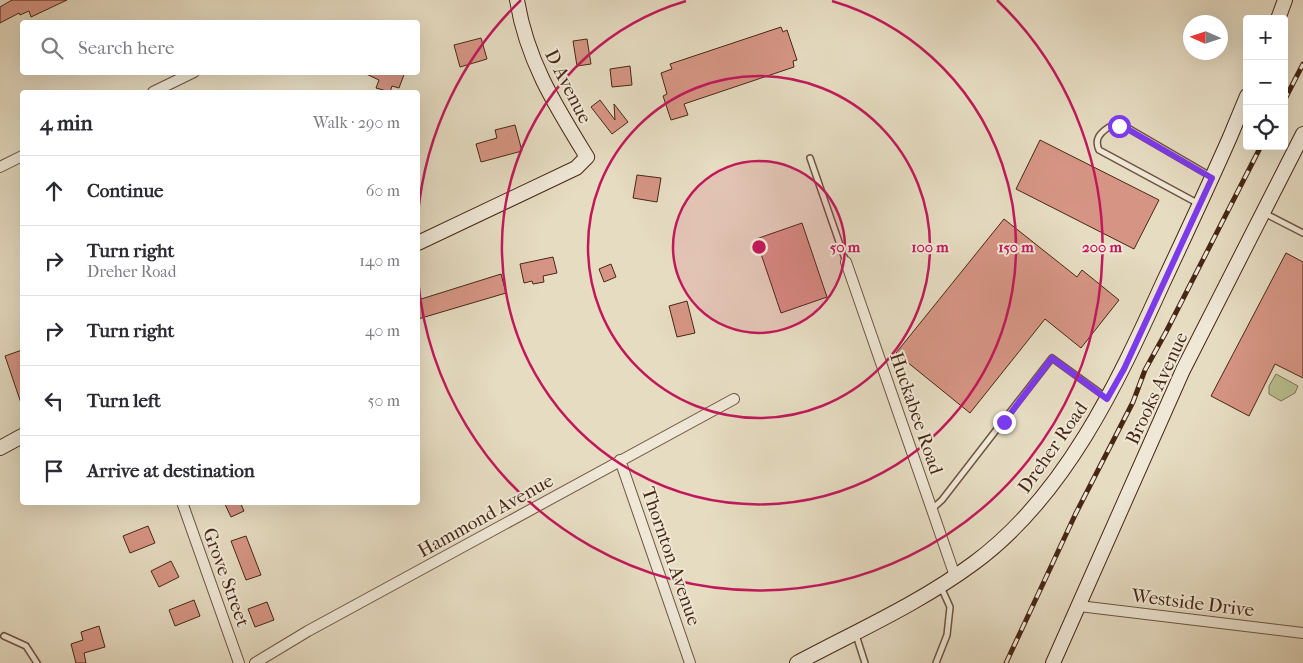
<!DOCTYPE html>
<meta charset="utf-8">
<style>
:root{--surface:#fff;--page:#f2f2f3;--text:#2b2b33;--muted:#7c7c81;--line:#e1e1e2}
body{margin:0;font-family:"IM FELL French Canon",serif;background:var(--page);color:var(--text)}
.controls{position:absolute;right:15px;top:15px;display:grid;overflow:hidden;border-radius:5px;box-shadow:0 5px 20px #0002}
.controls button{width:45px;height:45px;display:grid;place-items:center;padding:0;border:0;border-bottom:1px solid var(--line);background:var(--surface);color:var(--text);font:25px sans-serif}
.compass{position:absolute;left:1183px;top:15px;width:45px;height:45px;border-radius:50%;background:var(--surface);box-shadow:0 5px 20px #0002;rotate:273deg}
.stop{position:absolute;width:15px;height:15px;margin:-11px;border:4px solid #7c3aed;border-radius:50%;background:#fff}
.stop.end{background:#7c3aed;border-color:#fff;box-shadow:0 1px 5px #0008}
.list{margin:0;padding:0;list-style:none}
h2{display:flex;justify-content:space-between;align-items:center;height:65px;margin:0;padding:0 20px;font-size:21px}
h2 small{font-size:16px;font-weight:400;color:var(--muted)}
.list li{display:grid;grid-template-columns:32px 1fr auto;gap:15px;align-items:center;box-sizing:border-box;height:70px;padding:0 20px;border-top:1px solid var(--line)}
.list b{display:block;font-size:19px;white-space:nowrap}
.list p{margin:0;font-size:16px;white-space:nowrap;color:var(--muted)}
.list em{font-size:16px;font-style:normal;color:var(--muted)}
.icon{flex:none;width:28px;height:28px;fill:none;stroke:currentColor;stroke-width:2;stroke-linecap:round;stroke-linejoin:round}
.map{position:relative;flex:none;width:1303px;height:663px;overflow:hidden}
.search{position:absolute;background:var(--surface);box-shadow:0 5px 20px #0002;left:20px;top:20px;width:400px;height:55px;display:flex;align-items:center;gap:12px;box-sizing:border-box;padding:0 18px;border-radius:5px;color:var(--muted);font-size:19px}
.panel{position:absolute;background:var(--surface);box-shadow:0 5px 20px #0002;left:20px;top:90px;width:400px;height:415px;border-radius:5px}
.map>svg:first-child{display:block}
</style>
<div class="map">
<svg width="1303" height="663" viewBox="0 0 1303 663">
<rect width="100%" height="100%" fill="#e6dcc2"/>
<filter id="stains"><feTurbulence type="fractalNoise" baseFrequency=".004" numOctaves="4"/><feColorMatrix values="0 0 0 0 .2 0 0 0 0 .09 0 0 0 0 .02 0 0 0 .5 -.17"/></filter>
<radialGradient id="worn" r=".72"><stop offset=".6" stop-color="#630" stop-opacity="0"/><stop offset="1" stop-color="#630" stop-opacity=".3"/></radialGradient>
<!-- green -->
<path fill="#b9bf90" stroke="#807352" d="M1276,374l22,12 -3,7 -14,8 -12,-7v-8z"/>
<!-- building -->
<path fill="#d69584" stroke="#472714" d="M12,0h55l-36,17 -2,-6 -9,4 -1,-2 -19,10v-16z
M781,27l2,5 4,-2 10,30 -4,1 1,6 -110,37 4,11 -17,5 -8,-24 4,-2 -6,-21 11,-4 -2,-5z
M481,38l6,21 -27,8 -6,-22z
M587,39l4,25 -14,2 -4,-25z
M630,66l2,19 -20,2 -2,-18z
M362,72h43l-6,16 -7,-2 -2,6 -14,-4 3,-8z
M600,100l15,20 -1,-16 14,18 -16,12 -21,-27z
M515,125l7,26 -41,11 -5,-18 21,-6 -2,-8z
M1040,140l119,60 -25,49 -118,-60z
M637,175l24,3 -4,24 -24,-4z
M1004,219l73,58 5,-7 37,30 -38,48 -36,-29 -75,94 -74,-60z
M802,223l25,74 -46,16 -25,-74z
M1286,253l17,9v116l-28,-14 -26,52 -38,-20z
M553,257l4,16 -14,3 1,6 -11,2 -1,-3 -8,2 -4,-19z
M611,264l5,13 -12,5 -5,-13z
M501,274l5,19 -88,26v-19z
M687,301l8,32 -18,4 -8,-31z
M22,350v52l-1,1 -16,-47z
M224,502h16l4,9 -13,6z
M148,526l7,17 -25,10 -7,-17z
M246,536l15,39 -15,5 -15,-39z
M171,561l8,16 -20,10 -8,-16z
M194,600l6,16 -25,10 -6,-16z
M267,602l7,18 -19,7 -7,-18z
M99,626l6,21 -21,6 2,10h-10l-5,-19 12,-4 -2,-8z"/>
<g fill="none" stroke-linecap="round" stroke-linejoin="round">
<!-- lane casing -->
<g stroke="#6f5440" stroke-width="8">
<path id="lane" d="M810,158l36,104
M1199,204l-100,-54c-5,-11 1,-17 10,-23h17l86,50
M1264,213l39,20
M932,509l10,-9 110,-142 55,40
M856,635l9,28
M4,636l22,10 11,17
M936,663l11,-28 3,-28 -9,-20"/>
</g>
<!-- street casing -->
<g stroke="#6f5440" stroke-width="12">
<path id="street" d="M153,92l41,-20
M0,167l22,-11
M846,262l109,314
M620,460l70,203
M182,502l57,161
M1079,606l224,27
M255,663l53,-32 426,-232"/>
</g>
<!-- secondary casing -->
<g stroke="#472714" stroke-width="16">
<path id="secondary" d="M1278,19l7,-19
M418,243l158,-75 11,-11c-32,-52 -60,-96 -70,-157
M0,448l22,-12
M797,663c60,-32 123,-60 177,-100 91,-67 143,-179 188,-278 23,-49 46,-98 68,-148l17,-41
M1053,663l130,-293 120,-236"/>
</g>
<!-- lane -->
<use href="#lane" stroke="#efe8d7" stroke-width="5"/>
<!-- street -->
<use href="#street" stroke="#efe8d7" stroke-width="10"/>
<!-- secondary -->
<use href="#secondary" stroke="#efe8d7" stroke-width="14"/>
<!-- rail casing -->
<g stroke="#472714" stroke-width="5">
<path id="rail" d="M1284,101l19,-37
M1006,663l70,-150 57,-111 12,-32 21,-38 95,-186"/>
</g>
<!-- rail -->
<use href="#rail" stroke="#efe8d7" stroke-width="3" stroke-dasharray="9" stroke-linecap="butt"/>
</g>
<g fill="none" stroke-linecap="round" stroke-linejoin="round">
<!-- route -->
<path stroke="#7c3aed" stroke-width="6" d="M1004,422l48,-64 55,41 17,-30 88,-191 -86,-50 -7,-2"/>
</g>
<!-- distance rings -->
<circle cx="759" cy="247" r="86" fill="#c2185b" fill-opacity=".12"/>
<g fill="none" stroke="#c2185b" stroke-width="2.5">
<circle cx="759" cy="247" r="86"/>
<circle cx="759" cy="247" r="171"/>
<path d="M832 1A257 257 0 1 1 686 1"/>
<path d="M418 214A343 343 0 0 1 521 0M997 0A343 343 0 1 1 418 280"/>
</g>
<g text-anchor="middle" stroke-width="4" stroke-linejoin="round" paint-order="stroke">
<!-- street labels -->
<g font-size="19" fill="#472714" stroke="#efe8d7">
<text transform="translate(569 86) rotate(63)" y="7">D Avenue</text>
<text transform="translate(1156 388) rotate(-65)" y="7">Brooks Avenue</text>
<text transform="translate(917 413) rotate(71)" y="7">Huckabee Road</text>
<text transform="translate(1052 447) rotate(-55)" y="7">Dreher Road</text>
<text transform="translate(485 515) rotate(-29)" y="7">Hammond Avenue</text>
<text transform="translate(672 556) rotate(71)" y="7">Thornton Avenue</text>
<text transform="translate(227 577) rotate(70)" y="7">Grove Street</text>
<text transform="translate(1193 602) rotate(7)" y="7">Westside Drive</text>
</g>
</g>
<circle cx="759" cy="247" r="8" fill="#c2185b" stroke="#efe8d7" stroke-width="2.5"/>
<g font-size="15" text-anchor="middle" font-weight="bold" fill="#c2185b" stroke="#efe8d7" stroke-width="4" stroke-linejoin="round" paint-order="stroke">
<text x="845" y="252">50 m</text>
<text x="930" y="252">100 m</text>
<text x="1016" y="252">150 m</text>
<text x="1102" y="252">200 m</text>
</g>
<rect width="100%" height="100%" filter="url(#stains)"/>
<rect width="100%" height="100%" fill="url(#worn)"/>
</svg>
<div class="controls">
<button>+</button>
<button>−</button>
<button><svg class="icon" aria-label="locate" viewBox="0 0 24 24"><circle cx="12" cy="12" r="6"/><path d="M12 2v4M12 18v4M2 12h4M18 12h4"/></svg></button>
</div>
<svg class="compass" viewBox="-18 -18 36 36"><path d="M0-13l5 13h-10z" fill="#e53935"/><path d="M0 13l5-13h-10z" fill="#7c7c81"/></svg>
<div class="stop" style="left:1119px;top:126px"></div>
<div class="stop end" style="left:1004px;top:422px"></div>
<div class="search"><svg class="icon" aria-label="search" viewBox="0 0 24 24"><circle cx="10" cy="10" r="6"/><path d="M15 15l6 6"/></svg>Search here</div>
<section class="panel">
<h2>4 min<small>Walk · 290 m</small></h2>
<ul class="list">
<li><svg class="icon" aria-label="ahead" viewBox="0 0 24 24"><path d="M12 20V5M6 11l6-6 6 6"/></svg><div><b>Continue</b></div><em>60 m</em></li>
<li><svg class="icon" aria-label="right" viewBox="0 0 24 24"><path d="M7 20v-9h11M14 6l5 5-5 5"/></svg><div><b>Turn right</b><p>Dreher Road</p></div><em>140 m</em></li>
<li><svg class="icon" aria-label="right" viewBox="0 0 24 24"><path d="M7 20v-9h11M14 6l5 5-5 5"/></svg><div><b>Turn right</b></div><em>40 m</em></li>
<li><svg class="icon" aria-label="left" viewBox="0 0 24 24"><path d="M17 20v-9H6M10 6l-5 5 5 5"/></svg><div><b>Turn left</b></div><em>50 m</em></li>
<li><svg class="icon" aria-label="arrive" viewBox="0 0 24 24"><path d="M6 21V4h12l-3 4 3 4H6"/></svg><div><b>Arrive at destination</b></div></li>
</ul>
</section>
</div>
